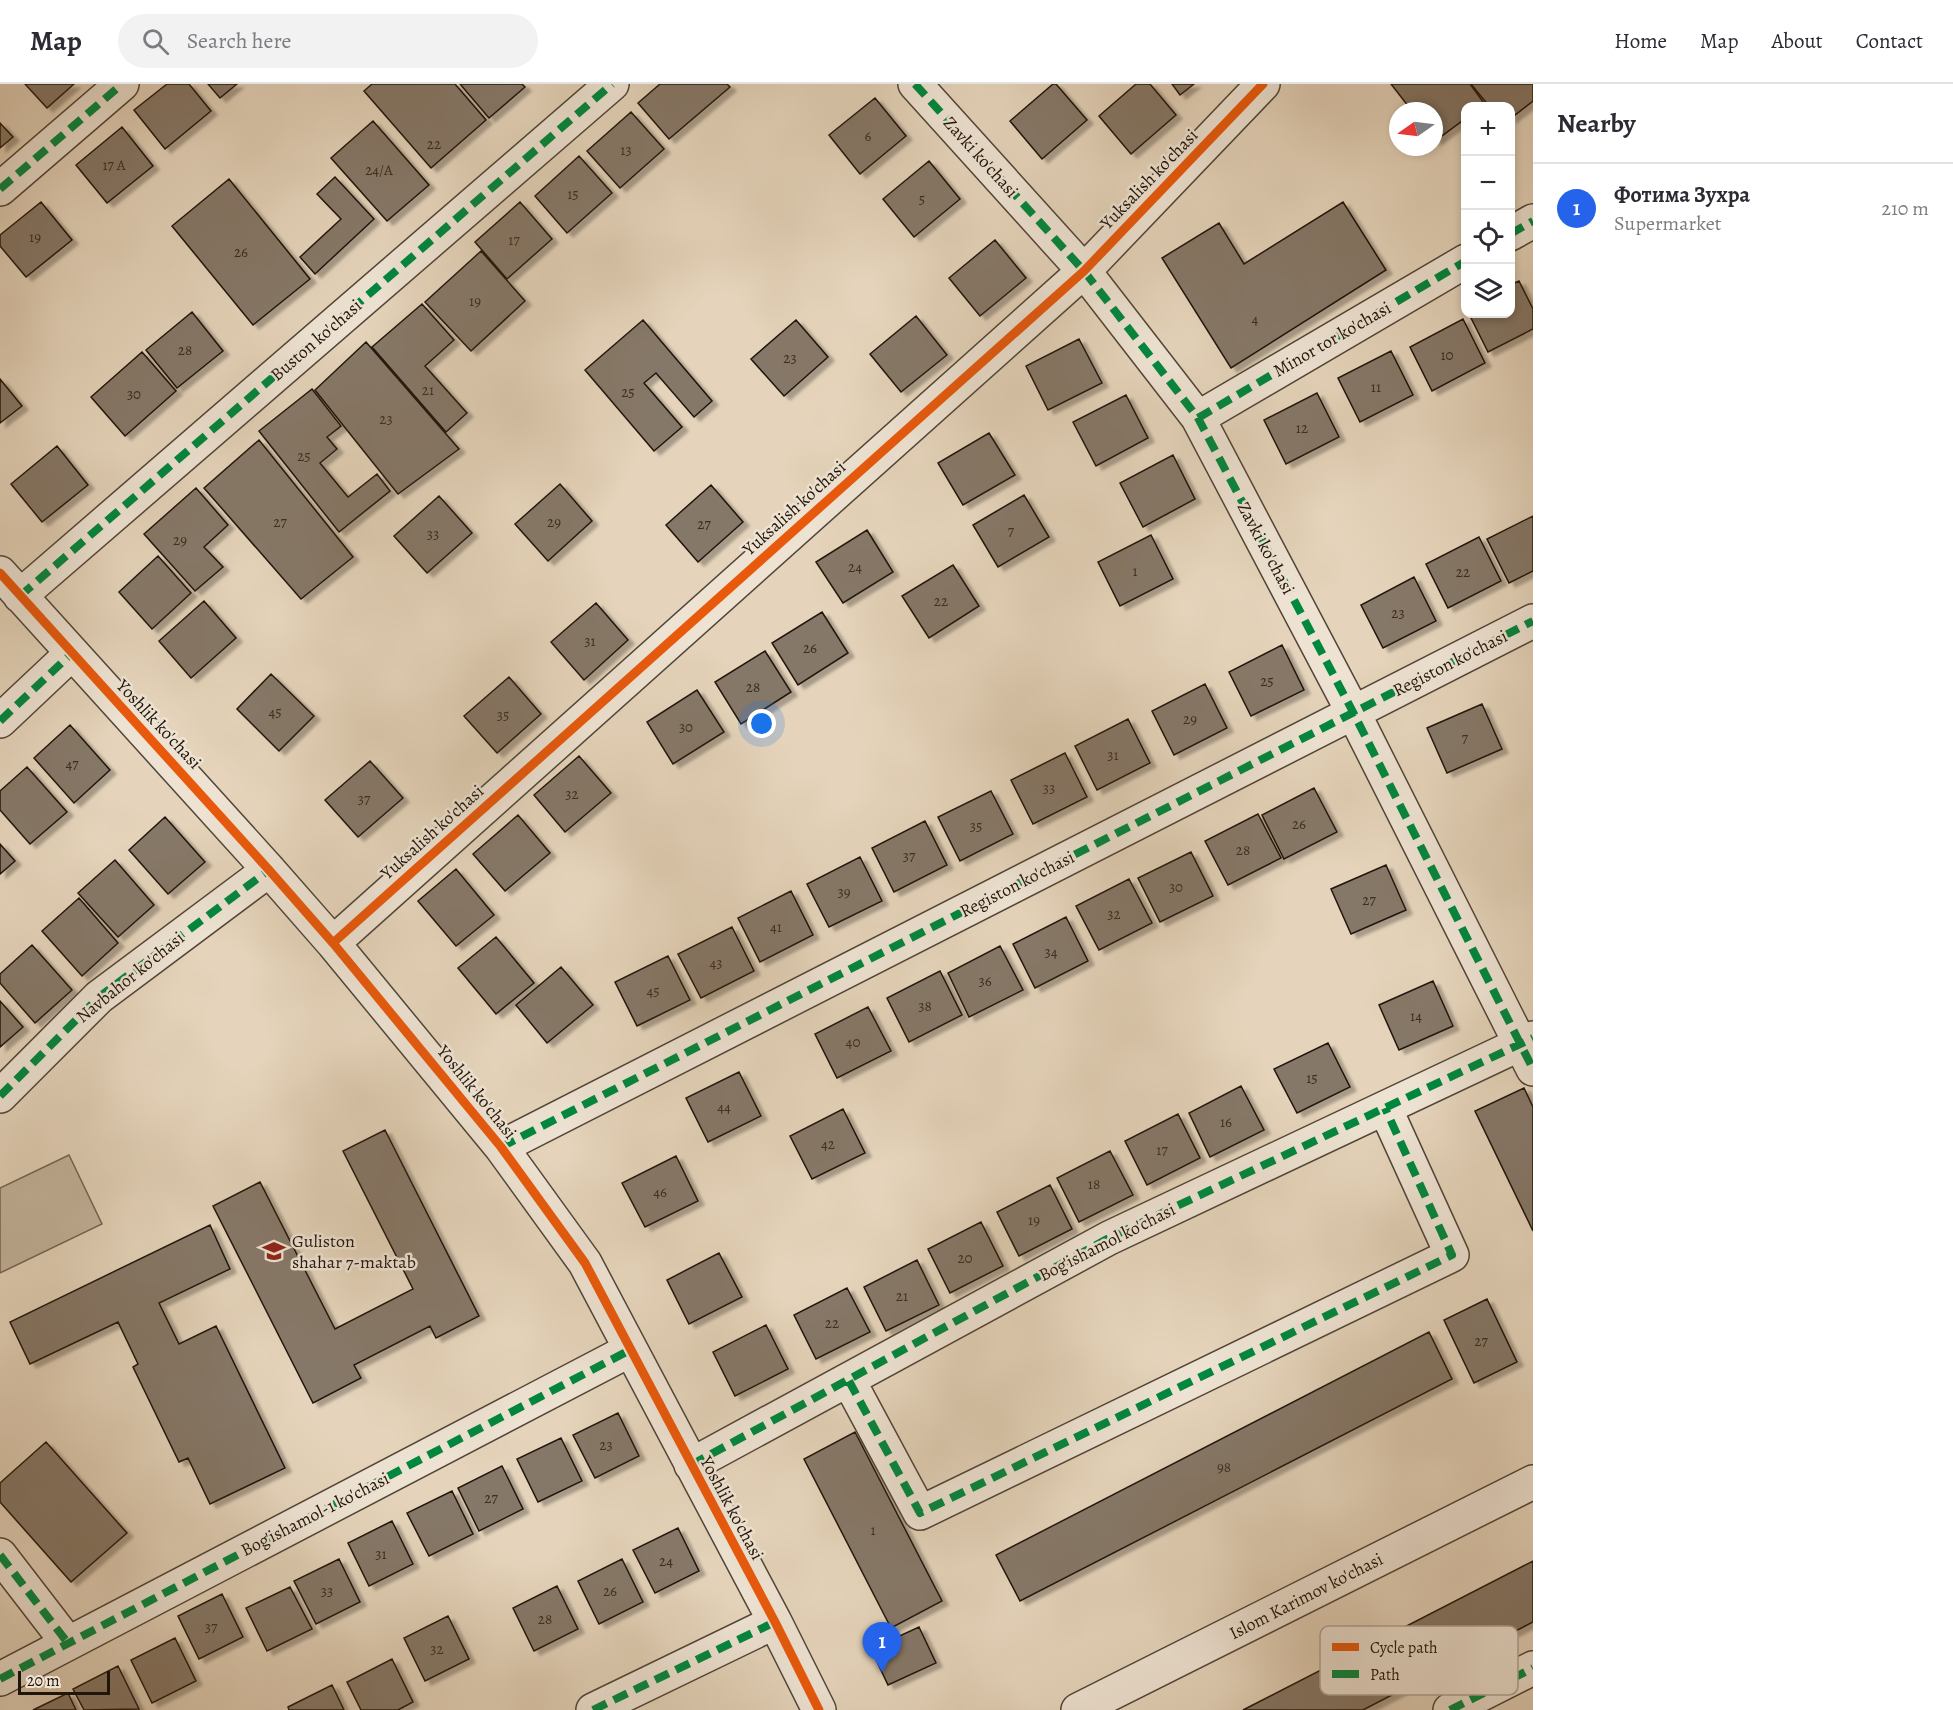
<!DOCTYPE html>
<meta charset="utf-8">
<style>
:root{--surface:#fff;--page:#f2f2f3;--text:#2b2b33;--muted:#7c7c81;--line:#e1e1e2;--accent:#2563eb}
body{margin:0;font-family:Alegreya,serif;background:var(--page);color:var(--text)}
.controls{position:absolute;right:18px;top:18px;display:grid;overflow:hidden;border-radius:12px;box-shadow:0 3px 9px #0003}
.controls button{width:54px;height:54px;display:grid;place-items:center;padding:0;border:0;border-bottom:2px solid var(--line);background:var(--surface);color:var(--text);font:30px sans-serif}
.compass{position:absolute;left:1389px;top:18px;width:54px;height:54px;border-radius:50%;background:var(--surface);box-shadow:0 3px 9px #0003;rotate:256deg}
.scale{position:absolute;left:18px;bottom:15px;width:92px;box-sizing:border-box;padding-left:6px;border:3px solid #20150b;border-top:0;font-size:16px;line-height:21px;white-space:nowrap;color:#20150b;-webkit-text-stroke:4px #eee3d3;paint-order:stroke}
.you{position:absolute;left:762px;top:640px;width:21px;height:21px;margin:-15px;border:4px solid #fff;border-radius:50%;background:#1a73e8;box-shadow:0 0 0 9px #1a73e833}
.badge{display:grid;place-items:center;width:39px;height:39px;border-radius:50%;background:var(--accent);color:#fff;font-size:20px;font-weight:700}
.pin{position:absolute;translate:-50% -50px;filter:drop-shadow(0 2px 3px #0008)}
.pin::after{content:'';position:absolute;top:32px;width:21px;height:18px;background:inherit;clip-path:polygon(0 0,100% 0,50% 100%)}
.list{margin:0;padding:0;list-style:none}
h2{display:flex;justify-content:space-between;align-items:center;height:78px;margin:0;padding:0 24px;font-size:26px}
h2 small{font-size:20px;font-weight:400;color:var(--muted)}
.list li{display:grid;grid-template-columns:39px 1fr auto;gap:18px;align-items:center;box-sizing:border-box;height:90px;padding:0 24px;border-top:2px solid var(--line)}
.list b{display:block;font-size:22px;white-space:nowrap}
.list p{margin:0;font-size:20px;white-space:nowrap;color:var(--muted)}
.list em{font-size:20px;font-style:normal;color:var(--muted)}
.icon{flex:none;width:33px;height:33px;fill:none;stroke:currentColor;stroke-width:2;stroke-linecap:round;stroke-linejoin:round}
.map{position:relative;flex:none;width:1533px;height:1626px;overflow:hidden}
header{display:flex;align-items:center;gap:36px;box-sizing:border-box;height:84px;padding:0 30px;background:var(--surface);border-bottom:2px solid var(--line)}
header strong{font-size:28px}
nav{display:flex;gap:33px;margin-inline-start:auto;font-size:21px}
.search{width:420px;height:54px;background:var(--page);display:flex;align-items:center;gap:15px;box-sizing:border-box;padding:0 21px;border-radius:33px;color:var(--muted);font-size:22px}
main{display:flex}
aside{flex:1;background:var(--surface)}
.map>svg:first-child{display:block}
</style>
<header>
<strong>Map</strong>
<div class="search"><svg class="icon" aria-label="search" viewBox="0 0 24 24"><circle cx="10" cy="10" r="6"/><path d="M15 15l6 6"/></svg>Search here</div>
<nav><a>Home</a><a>Map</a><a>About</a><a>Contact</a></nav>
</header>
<main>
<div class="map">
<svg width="1533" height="1626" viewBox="0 0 1533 1626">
<defs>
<filter id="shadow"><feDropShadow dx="6" dy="4" stdDeviation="1.5" flood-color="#0004"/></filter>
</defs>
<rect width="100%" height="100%" fill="#e5d4bb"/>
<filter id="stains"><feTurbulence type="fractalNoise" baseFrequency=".00333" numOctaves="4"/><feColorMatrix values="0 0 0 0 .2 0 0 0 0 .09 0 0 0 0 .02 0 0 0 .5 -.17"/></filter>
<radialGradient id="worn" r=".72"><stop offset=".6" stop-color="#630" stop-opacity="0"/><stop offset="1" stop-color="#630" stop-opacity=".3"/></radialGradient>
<!-- green -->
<path fill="#c4b49d" stroke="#726454" stroke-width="1.5" d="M69,1071l33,69 -102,49v-85z"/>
<!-- building -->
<path fill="#867867" stroke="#20150b" stroke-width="1.5" filter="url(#shadow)" d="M25,0h49l-27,24z
M167,0h22l22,27 -46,38 -31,-39z
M208,0h29l-17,14z
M372,0h83l31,36 -55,48 -67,-77z
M460,0h62l3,3 -36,31z
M660,0h67l3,3 -61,52 -31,-36z
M1053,0h3l31,36 -45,39 -32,-38z
M1136,0h14l26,31 -45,39 -32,-38z
M1172,0h22l-14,11z
M1391,0h79l14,19 -4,3h-14v12l-31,23 -1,-30h-22z
M1471,0h62v17l-23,18v-13h-21z
M875,14l31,38 -46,38 -31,-39z
M631,28l33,37 -44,39 -33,-37z
M373,37l56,64 -42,36 -56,-63z
M0,39l13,14 -13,11z
M122,43l31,39 -46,37 -31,-38z
M579,72l33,37 -45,40 -32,-37z
M929,77l31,38 -46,38 -31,-38z
M335,93l39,42 -59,55 -15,-17 41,-38 -24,-25z
M229,95l81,100 -57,46 -81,-99z
M41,118l31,38 -46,37 -26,-31v-11z
M520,118l32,37 -45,40 -32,-37z
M1343,118l43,68 -155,98 -69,-110 57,-35 25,41z
M995,156l31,38 -46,38 -31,-38z
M481,167l44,50 -54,50 -46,-49z
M1519,197l14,28v20l-45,23 -19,-38h41v-29z
M422,220l32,36 -29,26 42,47 -21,19 -74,-85z
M192,228l31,39 -46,37 -31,-38z
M916,232l31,39 -46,37 -31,-38z
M1463,235l22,44 -53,28 -22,-44z
M643,236l69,81 -18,16 -38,-44 -12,10 38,44 -28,24 -69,-81z
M796,236l32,37 -44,39 -33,-37z
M1079,255l23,44 -54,27 -22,-44z
M366,258l93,107 -61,45 -83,-104z
M1391,267l22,44 -53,27 -22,-44z
M142,268l34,39 -51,45 -34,-39z
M0,295l22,27 -22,17z
M312,305l29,37 -14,11 10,12 -17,14 28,34 29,-23 13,17 -51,41 -80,-101z
M1317,309l22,44 -53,27 -22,-44z
M1126,311l22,43 -52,28 -23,-44z
M989,349l26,42 -52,30 -25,-42z
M259,356l94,117 -52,42 -97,-111z
M57,362l31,39 -46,37 -31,-38z
M1173,371l22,44 -52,28 -23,-44z
M560,400l32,37 -44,40 -33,-37z
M711,401l32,37 -45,40 -32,-37z
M196,404l32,37 -24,22 19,20 -28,24 -51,-57z
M1024,411l25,42 -51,30 -25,-42z
M439,412l33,37 -45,40 -33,-37z
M1533,432v55l-24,12 -22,-44z
M867,446l26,42 -50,31 -27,-41z
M1151,451l22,44 -53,27 -22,-44z
M1479,453l22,44 -53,27 -22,-44z
M158,472l33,37 -39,36 -33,-37z
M953,481l26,41 -50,32 -27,-42z
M1414,493l22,44 -53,27 -22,-43z
M204,517l32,37 -45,40 -32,-37z
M596,519l32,37 -44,40 -33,-38z
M822,528l26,41 -50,32 -26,-42z
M1282,561l22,45 -53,26 -22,-44z
M765,567l26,41 -50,32 -26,-42z
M271,590l43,42 -35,35 -42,-42z
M509,593l32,37 -44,39 -33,-37z
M1205,600l22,44 -53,27 -22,-44z
M697,606l27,42 -51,32 -26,-42z
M1482,620l20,45 -55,24 -20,-45z
M1128,635l22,44 -53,27 -22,-44z
M70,641l40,45 -36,33 -40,-45z
M1065,669l22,44 -54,27 -22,-44z
M579,672l32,37 -46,39 -31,-37z
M370,677l33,37 -45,39 -33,-37z
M27,683l40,45 -37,32 -30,-34v-19z
M1314,704l23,44 -53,27 -22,-44z
M991,707l22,43 -53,27 -22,-44z
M1258,730l23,44 -53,27 -23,-44z
M518,731l32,38 -45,38 -32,-37z
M165,733l40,45 -37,32 -39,-44z
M925,737l22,44 -53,27 -22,-44z
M0,760l15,17 -15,13z
M1191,768l22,44 -53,26 -22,-44z
M860,773l22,44 -53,26 -22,-43z
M115,776l39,45 -36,32 -40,-44z
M1386,781l20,45 -55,24 -20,-45z
M456,785l38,46 -38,31 -38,-45z
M1129,795l23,44 -53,27 -23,-44z
M791,807l22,44 -53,27 -22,-44z
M79,814l39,45 -36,33 -40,-45z
M1066,833l22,44 -53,27 -22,-44z
M732,843l22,44 -53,27 -23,-44z
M496,853l38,46 -38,31 -38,-46z
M32,861l40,45 -37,33 -35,-40v-9z
M1000,862l23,44 -54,27 -21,-44z
M668,872l22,44 -53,26 -22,-44z
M561,883l32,38 -46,38 -31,-38z
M940,887l22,44 -53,27 -22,-44z
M1433,897l20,45 -54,24 -20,-45z
M0,917l23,26 -23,20z
M868,923l23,44 -54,27 -22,-44z
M1328,959l22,44 -53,26 -23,-44z
M739,988l22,44 -53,26 -22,-44z
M1241,1002l23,44 -54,27 -21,-44z
M1524,1004l9,19v124l-58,-120z
M843,1025l22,44 -53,26 -22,-43z
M1178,1030l22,44 -53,27 -22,-44z
M385,1046l94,186 -43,22 -6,-12 -76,39 7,13 -48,25 -100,-197 47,-24 75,147 78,-40 -70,-138z
M1110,1067l23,44 -54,27 -22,-44z
M676,1072l22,45 -53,26 -23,-44z
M1050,1101l22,44 -53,27 -22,-44z
M981,1138l22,44 -53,27 -22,-44z
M210,1141l20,44 -71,34 20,41 37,-18 69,142 -75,36 -22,-46 -9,4 -46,-95 5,-3 -20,-42 -88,42 -20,-42z
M719,1169l23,44 -53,27 -22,-44z
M917,1176l22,45 -53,26 -22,-44z
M847,1204l23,44 -54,27 -22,-44z
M1487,1215l30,63 -43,21 -30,-63z
M766,1241l22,44 -53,27 -22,-44z
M1429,1248l23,47 -432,222 -24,-46z
M618,1329l21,43 -44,22 -22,-43z
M855,1348l87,169 -51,27 -87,-169z
M561,1354l21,43 -44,21 -21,-43z
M46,1358l81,91 -56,49 -71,-80v-19z
M502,1382l21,43 -44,22 -21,-43z
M452,1407l21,43 -44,22 -22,-43z
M392,1437l21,43 -44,22 -21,-43z
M678,1444l21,43 -44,22 -22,-43z
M339,1475l21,43 -44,22 -22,-43z
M622,1475l21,43 -44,22 -21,-43z
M1533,1477v61l-170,88h-120z
M557,1502l21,43 -44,22 -21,-43z
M290,1503l22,42 -45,22 -21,-43z
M222,1510l21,43 -44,22 -21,-43z
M448,1532l21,43 -44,22 -21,-43z
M919,1543l17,36 -48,22 -17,-36z
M175,1554l21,43 -44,22 -21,-43z
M392,1575l21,43 -15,8h-37l-14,-28z
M118,1582l21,43 -55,1 -11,-21z
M332,1601l12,25h-55l-1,-3z
M68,1609l8,17h-43z"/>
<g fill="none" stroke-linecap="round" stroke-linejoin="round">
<!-- minor casing -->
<g stroke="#514537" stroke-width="36">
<path id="minor" d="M915,0l169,187 114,147 155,294 180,357
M0,105l122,-105
M1510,150l23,-13
M1198,334l268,-157
M0,489l269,297 64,73 168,204 84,116 190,359 44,88
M20,512l592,-512
M0,637l71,-67
M333,859l751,-672 179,-187
M0,1012l99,-99 170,-127
M501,1063l1032,-526
M849,1297l71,132 532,-258 -67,-147
M691,1381l418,-227 424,-200
M0,1471l67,87
M0,1595l630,-329
M593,1626l182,-88
M1078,1626l455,-228
M1450,1626l83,-42"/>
</g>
<!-- minor -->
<use href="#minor" stroke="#eee3d3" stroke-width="33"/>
<!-- quiet -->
<path stroke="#00873e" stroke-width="8" stroke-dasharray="15 8" stroke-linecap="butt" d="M915,0l169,187 114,147 155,294 180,357
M0,105l122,-105
M1510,150l23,-13
M1198,334l268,-157
M20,512l592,-512
M0,637l71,-67
M0,1012l99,-99 170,-127
M501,1063l1032,-526
M849,1297l71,132 532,-258 -67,-147
M691,1381l418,-227 424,-200
M0,1471l67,87
M0,1595l630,-329
M593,1626l182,-88
M1450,1626l83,-42"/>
<!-- cycleway casing -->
<g stroke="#eee3d3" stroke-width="13">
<path id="cycleway" d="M0,489l269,297 64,73 168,204 84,116 190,359 44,88
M333,859l751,-672 179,-187"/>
</g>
<!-- cycleway -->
<use href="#cycleway" stroke="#e8590c" stroke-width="9"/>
</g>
<!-- icons -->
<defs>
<g id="school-bare" transform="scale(1.8)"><path d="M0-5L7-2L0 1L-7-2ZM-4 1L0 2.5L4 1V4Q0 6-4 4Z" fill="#8f2418" stroke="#eee3d3" stroke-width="2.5" paint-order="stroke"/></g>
</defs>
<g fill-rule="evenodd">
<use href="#school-bare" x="274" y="1167"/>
</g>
<g text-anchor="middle" stroke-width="5" stroke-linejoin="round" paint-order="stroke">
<!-- number labels -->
<g font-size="15" fill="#3a2e22">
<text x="868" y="57">6</text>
<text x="434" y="65">22</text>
<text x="626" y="71">13</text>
<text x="114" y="86">17 А</text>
<text x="379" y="91">24/A</text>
<text x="573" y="115">15</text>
<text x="922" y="120">5</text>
<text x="35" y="158">19</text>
<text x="514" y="161">17</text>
<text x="241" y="173">26</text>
<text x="475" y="222">19</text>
<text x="1255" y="240">4</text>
<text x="185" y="271">28</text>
<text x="1447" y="276">10</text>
<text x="790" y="279">23</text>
<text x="1376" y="308">11</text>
<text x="428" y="311">21</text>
<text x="628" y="313">25</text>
<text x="134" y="315">30</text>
<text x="386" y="340">23</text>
<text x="1302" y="349">12</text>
<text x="304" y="377">25</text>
<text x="280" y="443">27</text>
<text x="554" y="443">29</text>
<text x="704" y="445">27</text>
<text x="1011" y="452">7</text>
<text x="433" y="455">33</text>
<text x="180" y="461">29</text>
<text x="855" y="488">24</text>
<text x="1135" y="492">1</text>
<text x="1463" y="493">22</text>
<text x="941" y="522">22</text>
<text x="1398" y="534">23</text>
<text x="590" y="562">31</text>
<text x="810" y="569">26</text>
<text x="1267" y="602">25</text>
<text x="753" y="608">28</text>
<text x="275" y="633">45</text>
<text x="503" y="636">35</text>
<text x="1190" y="640">29</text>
<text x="686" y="648">30</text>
<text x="1465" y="659">7</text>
<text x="1113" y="676">31</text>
<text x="72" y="685">47</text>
<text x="1049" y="709">33</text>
<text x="572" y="715">32</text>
<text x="364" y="720">37</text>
<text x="1299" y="745">26</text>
<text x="976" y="747">35</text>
<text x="1243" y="771">28</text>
<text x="909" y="777">37</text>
<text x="1176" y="808">30</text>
<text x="844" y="813">39</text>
<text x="1369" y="821">27</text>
<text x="1114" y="835">32</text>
<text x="776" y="848">41</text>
<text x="1051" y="873">34</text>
<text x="716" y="884">43</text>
<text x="985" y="902">36</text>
<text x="653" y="912">45</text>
<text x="925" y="927">38</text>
<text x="1416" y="937">14</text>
<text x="853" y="963">40</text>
<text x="1312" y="999">15</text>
<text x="724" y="1028">44</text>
<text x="1226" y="1043">16</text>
<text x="828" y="1065">42</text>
<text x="1162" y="1071">17</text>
<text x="1094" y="1105">18</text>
<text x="660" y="1113">46</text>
<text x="1034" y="1141">19</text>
<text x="965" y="1179">20</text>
<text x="902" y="1217">21</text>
<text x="832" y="1244">22</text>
<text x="1481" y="1262">27</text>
<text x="606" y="1366">23</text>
<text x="1224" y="1388">98</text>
<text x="491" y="1419">27</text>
<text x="873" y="1451">1</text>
<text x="381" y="1475">31</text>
<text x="666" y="1482">24</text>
<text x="327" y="1512">33</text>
<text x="610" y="1512">26</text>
<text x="545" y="1540">28</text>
<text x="211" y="1548">37</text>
<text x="437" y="1570">32</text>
</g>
<!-- street labels -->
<g font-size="18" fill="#20150b" stroke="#eee3d3">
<text transform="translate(981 73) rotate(48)" y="6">Zavki ko'chasi</text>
<text transform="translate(1149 95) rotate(-46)" y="6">Yuksalish ko'chasi</text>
<text transform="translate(1332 255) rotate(-30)" y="6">Minor tor ko'chasi</text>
<text transform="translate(316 256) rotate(-41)" y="6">Buston ko'chasi</text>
<text transform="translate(794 424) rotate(-42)" y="6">Yuksalish ko'chasi</text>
<text transform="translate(1266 464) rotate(62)" y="6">Zavki ko'chasi</text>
<text transform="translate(1450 579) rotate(-27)" y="6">Registon ko'chasi</text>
<text transform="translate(159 640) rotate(47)" y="6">Yoshlik ko'chasi</text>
<text transform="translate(432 748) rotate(-42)" y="6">Yuksalish ko'chasi</text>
<text transform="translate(1017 800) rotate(-27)" y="6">Registon ko'chasi</text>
<text transform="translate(130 893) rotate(-39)" y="6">Navbahor ko'chasi</text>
<text transform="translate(477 1008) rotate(51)" y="6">Yoshlik ko'chasi</text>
<text transform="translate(1107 1158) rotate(-27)" y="6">Bog'ishamol ko'chasi</text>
<text transform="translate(732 1424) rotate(62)" y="6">Yoshlik ko'chasi</text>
<text transform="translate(315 1430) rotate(-27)" y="6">Bog'ishamol-1 ko'chasi</text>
<text transform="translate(1306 1512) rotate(-27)" y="6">Islom Karimov ko'chasi</text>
</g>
<!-- poi labels -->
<g font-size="18" fill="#20150b" stroke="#eee3d3" text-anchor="start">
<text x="292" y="1163">Guliston<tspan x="292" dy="21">shahar 7-maktab</tspan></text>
</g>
</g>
<!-- legend -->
<rect x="1320" y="1542" width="198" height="69" rx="9" fill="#eee3d3" stroke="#b0a597" stroke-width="1.5"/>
<rect x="1332" y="1559" width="27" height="8" fill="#e8590c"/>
<rect x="1332" y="1586" width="27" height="8" fill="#00873e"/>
<g font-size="16" fill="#20150b">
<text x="1370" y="1569">Cycle path</text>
<text x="1370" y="1596">Path</text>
</g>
<rect width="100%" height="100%" filter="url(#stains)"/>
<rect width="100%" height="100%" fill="url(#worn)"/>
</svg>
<div class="controls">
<button>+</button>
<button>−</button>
<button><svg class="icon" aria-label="locate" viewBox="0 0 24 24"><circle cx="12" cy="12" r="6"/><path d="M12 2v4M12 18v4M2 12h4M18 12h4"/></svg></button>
<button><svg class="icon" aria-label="layers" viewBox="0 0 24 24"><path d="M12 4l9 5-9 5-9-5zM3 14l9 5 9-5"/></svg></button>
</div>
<svg class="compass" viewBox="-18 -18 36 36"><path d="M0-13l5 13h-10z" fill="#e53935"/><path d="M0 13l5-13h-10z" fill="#7c7c81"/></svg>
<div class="scale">20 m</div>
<div class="you"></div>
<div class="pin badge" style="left:882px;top:1588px">1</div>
</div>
<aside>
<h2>Nearby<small></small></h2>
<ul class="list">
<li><span class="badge">1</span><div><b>Фотима Зухра</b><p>Supermarket</p></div><em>210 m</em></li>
</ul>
</aside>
</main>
